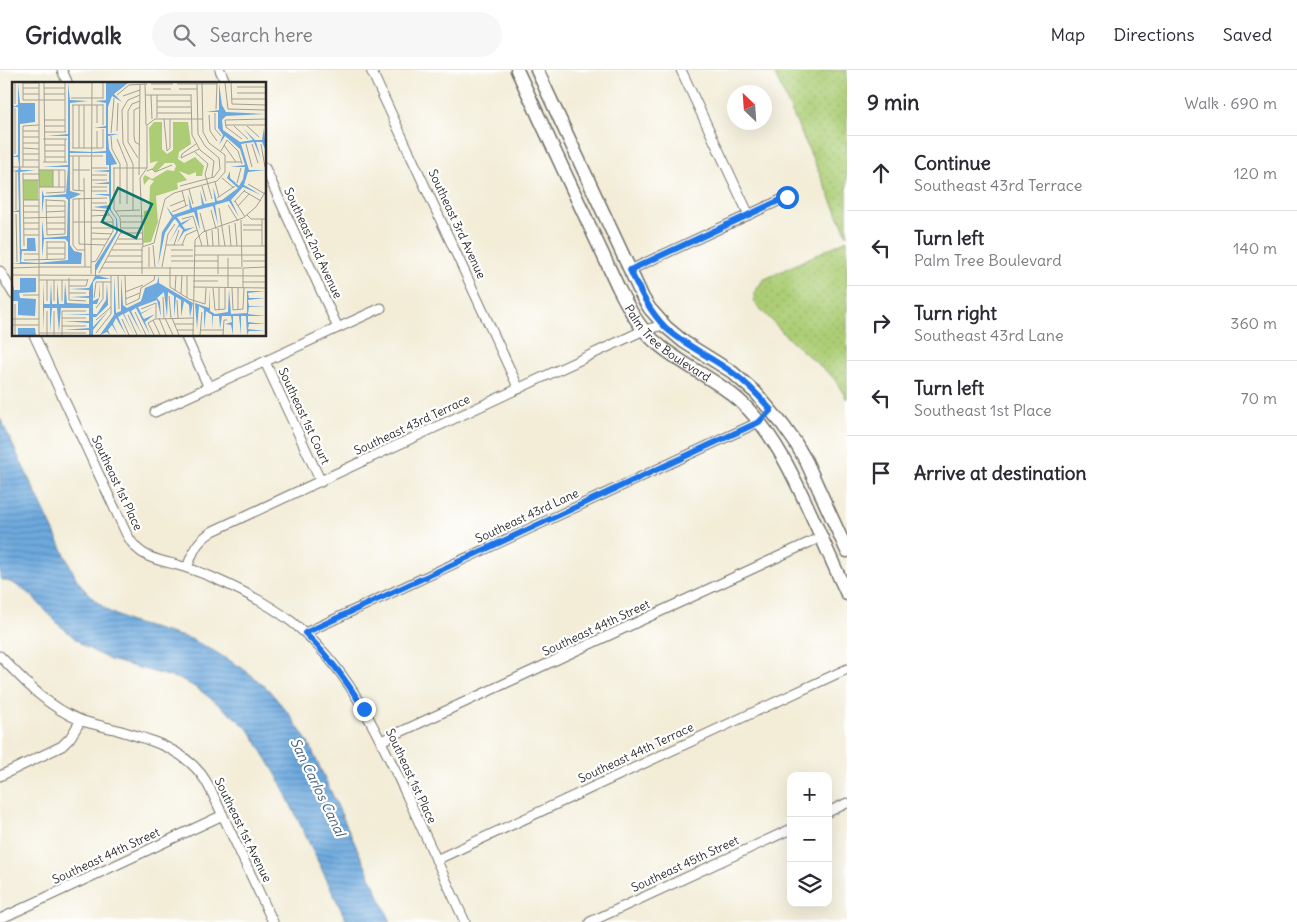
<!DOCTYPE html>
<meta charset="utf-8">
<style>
:root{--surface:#fff;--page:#f7f7f7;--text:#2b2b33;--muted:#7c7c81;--line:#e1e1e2}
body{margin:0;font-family:Delius,sans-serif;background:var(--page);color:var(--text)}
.controls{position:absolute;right:15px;bottom:15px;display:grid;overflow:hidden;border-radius:10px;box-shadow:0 5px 20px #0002}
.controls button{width:45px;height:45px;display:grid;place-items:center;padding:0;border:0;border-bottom:1px solid var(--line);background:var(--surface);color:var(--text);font:25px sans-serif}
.compass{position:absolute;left:727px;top:15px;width:45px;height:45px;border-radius:50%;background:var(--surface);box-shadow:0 5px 20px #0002;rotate:335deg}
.stop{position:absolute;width:15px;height:15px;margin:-11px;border:4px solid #1a73e8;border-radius:50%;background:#fff}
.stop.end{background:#1a73e8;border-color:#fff;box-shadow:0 1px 5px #0008}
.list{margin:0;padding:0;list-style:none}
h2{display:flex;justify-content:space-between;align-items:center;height:65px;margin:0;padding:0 20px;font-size:21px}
h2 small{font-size:16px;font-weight:400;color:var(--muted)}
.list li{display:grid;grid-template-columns:32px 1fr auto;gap:15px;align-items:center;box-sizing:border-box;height:75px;padding:0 20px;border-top:1px solid var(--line)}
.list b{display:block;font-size:19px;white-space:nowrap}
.list p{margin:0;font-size:16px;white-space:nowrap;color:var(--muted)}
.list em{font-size:16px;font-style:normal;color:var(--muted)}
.icon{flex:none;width:28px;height:28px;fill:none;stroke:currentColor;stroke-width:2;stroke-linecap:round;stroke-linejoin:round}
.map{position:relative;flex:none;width:847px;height:852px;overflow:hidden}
header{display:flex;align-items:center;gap:30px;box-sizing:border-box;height:70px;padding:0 25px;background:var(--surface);border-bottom:1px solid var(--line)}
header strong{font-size:24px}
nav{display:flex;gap:28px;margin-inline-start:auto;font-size:18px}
.search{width:350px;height:45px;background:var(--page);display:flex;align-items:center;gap:12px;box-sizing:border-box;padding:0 18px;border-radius:28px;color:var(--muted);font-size:19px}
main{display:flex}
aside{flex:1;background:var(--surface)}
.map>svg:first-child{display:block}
</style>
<header>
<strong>Gridwalk</strong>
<div class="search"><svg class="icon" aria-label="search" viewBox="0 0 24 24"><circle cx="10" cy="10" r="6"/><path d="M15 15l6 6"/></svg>Search here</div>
<nav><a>Map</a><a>Directions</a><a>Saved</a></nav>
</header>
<main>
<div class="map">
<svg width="847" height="852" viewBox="0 0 847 852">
<defs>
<pattern id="grass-dots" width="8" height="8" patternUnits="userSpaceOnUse" patternTransform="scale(1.25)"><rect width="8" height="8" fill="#accd75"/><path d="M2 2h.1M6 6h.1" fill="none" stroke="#94b065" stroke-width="1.8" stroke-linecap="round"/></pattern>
<pattern id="water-rules" width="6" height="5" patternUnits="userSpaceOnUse" patternTransform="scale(1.25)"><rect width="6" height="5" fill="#6da9de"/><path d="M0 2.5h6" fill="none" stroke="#5a8ab4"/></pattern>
</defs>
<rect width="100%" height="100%" fill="#fff"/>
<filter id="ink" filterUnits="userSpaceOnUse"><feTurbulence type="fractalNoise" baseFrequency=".02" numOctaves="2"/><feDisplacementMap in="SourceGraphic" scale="10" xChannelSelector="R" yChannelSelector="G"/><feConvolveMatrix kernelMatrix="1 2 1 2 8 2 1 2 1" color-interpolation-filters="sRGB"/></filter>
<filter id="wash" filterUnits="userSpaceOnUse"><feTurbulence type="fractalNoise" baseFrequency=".0096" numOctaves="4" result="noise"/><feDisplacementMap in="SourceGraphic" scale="20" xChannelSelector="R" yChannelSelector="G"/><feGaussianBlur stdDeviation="1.12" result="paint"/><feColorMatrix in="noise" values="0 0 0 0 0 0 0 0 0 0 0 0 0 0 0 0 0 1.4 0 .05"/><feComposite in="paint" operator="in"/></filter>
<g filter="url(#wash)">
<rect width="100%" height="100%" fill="#f3edd8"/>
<!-- grass -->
<path fill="url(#grass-dots)" stroke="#6c7c50" d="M773,0h74v165z
M847,170v159l-14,-22 -42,-36 -37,-39 1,-10 8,-12z"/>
<!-- water -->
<path fill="url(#water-rules)" stroke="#4c6a84" d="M0,348l76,160 8,11 10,10 14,12 22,11 61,17 23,12 28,17 25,20 23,27 19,29 82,178h-44l-70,-146 -27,-45 -13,-12 -36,-28 -18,-11 -73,-20 -26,-14 -27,-23 -26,-28 -18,-12 -13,-4z"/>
</g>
<g filter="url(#ink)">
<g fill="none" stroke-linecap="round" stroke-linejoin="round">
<!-- street casing -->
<g stroke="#716f68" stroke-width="11">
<path id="street" d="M62,0l6,14
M220,0l6,14
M371,0l148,319
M681,0l68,145
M265,98l73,160
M630,200l157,-73
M0,201l14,24
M34,265l93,200c5,9 12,17 21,21 8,4 17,6 26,8 14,4 29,9 42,15 27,12 53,25 76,43 57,45 86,112 116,176 19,41 38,83 57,124
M185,265l24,53
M265,292l56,120
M155,342l226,-104
M187,498c7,-19 9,-26 26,-37l431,-201 20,-5
M305,563l454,-211
M0,586c24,25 48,51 80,64 11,4 23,6 34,9 31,9 66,18 87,45 6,8 11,18 15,27l57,121
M381,671l440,-204
M0,706l62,-30 8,-8 11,-18
M828,742l19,-9
M436,790l411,-191
M0,849l223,-104
M590,852l201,-93"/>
</g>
<!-- secondary casing -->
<g stroke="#716f68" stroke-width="15">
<g id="secondary">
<path id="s1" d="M517,0l101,217c11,22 22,43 41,58 29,24 64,37 90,65 27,29 44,65 60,100 13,28 25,56 38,84"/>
<path d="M537,0l93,200 13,28 7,11 16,18 18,15 48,30 24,21 27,32 12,17 11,19 41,90"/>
</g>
</g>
<!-- street -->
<use href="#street" stroke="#fff" stroke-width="9"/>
<!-- secondary -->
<use href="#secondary" stroke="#fff" stroke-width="12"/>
</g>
</g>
<g fill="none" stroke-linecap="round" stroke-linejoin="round" filter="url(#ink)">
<!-- route -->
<path stroke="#1a73e8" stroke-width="6" d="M364,639c-19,-30 -34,-51 -59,-76l454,-211 12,-12c-11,-13 -24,-27 -38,-37 -22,-16 -47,-27 -67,-45 -17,-17 -26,-37 -36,-58l157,-73"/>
</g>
<g text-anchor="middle" stroke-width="4.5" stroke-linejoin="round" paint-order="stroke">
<!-- street labels -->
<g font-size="12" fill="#2b2b2b" stroke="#fff">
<text transform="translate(457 154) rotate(65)" y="4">Southeast 3rd Avenue</text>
<text transform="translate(313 173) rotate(65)" y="4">Southeast 2nd Avenue</text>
<text dy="4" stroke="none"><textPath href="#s1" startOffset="316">Palm Tree Boulevard</textPath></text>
<text transform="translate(304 346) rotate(65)" y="4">Southeast 1st Court</text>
<text transform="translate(412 355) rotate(-25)" y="4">Southeast 43rd Terrace</text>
<text transform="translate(117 413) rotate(65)" y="4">Southeast 1st Place</text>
<text transform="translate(527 446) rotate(-25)" y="4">Southeast 43rd Lane</text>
<text transform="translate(596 558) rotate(-25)" y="4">Southeast 44th Street</text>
<text transform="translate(636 683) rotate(-25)" y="4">Southeast 44th Terrace</text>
<text transform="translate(411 706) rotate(65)" y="4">Southeast 1st Place</text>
<text transform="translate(243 760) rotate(64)" y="4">Southeast 1st Avenue</text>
<text transform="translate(106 786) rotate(-25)" y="4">Southeast 44th Street</text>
<text transform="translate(685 794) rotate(-25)" y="4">Southeast 45th Street</text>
</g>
<!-- water labels -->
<g font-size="14" font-style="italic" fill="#455d73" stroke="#fff">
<text transform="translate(318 717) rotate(64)" y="5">San Carlos Canal</text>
</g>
</g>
<!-- overview -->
<g transform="translate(12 12)">
<rect width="254" height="254" fill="#f3edd8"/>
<path d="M142,40h8v27l5,5 6,-4v-28h15l3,22 -12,8 -1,7 6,4 11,-6 9,9 -2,10h-6v-4l-7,3 -10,-4 8,9 -10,3 1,6 -22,7 2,26 -7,20 -8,1 1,-32 5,-1 1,-24 4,-5 -5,-2 -5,6 -1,-7 2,-3 7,4 15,-9 7,1 2,-5 -2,-3h-9l-9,9 -4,-3 6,-8 -8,2 -1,-35z" fill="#accd75"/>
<path d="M27,88h14v17h-14zM11,98h15v20h-14z" fill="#accd75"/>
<path d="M6,1l2,20h15v19l-15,2v42l1,4h14l-15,2 1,77h6v-11h8l1,13h-14l-1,11 17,1 30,-3v-18l-3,-3h-21l-2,18v-37l2,18 23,-2 1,-36 -3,-3h-21l-2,17v-24l2,6 22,-2 2,-27h-26l26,-2v-29h-21l21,-2v-51l2,17 18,1 -18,2v48l22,1 14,-1v-23h-12l12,-2v-23l-11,-2 11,-1v-17h22l-14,11 8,8 -10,-6 -4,11v27h11l-11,2 1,13 8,15 -6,1v45l6,9 1,13 -22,39v4l14,4h-14l-3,3v19l6,-3v-15l1,13 -3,8h-4v10h4l9,-14 1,-17 1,18v4l-12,12h-3v10l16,-17 -16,20v5h-4v-5h-26l26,-2v-5l-26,-2h26v-6h-26l26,-1v-6h-28l-2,24 -2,-24h-5l-2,24v-24h-6l-1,23v-50l1,23h6l1,-22 1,22h5v-22l2,22h5l1,-22 2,21 22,1v-6l-19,-1 19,-1v-6l-19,-1 19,-1 6,-12v-11l21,-33v-13l-7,-10 -16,-2 17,-2 -1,-9 -16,-2h16v-10h-16l16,-2v-10l-16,-1 16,-1v-5h-3v-12h-36v38l11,3 -11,5v46l4,6 8,2 -1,11h-69l8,-1 -1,-51h-7l7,-2 -1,-38 -6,-1 6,-1 1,-4 -1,-9h-6l6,-2v-48h-6l6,-2zM207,1l3,22 4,7 40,2 -40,2 -4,4 1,10 17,12 13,-2 -10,-12 12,12h7l2,-12 2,23 -4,-9h-6l5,17 -7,-17 -13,2 8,26h17l-18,2 -4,13 17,10 -18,-8 -12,13 8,17 -10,-16 -14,4 3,20 -5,-19 -16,4 3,20 -6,-18 -17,5 4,6 11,-5 -10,7 3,4 10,-2 -11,5 -7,11 6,-13 -4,-4 -10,17 10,-19 -4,-5 -2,2 -8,12 -7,33 4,-34 10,-15 -6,-11 7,9 17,-6 -2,-15 4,14 10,-3 -2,-15 4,14 11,-2 -2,-15 4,14 5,-1 16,-12 -11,-10 3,-7v7l9,8 4,-7 2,-12h-15l15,-2 -5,-16 -15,-13 -6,9 4,-10 -5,-7v-16h-12l13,-2zM102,194l2,37 5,-2v-35l2,29 4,3 14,-7 4,-13 12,-5 2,-7v7l34,20 -3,14 -1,-12 -5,-4 -3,16v-17l-5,-3 -2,20v-21l-6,-4 -1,25 -3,-25 -7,6 3,4 1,15 -4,-17 -19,7 3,6 14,-7 -14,8 3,5 11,-5 -10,8 5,13 -14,-27 -5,3 11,24 -13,-24 -5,3 10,21 -11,-21 -5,3 8,18 -10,-17 -3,6 5,11 -6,-10 -4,5 2,5 -3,-3 -7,3 14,-20zM0,196l2,12h6v-12h16v14l-17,1 1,5 16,1 -1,17 -17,-1v-14h-6zM198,207v22l5,3 13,-2 1,-23 2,25 16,-1v-22h19l-18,2 1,5h17l-18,2 1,6h17l-17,1 -1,7 18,2h-18v6l18,2h-17l-1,5 17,2h-16l-2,4 -1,-19h-5v19l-2,-19h-6v19l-2,-10 -6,-1 7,-2 -1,-6h-9l-2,13 -1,-13h-6l-1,13v-14l-6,-4 -2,18v-20l-5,-3 -2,23 -2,-26 14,5zM6,246h17l1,7h-18z" fill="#6da9de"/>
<path fill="none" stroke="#a39f93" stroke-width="1" d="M3,1v21M32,1l1,79M213,1l3,26 38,1M219,1l1,21 34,1M133,2l1,41M139,2h22M165,2h40M225,5h29M11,6h16M32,6h21M141,7h18M167,7h18M225,11h29M11,12h16M32,12h21M105,13l12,-10 18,-1M133,13h47M139,13l1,24M145,13v23M179,13l1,40 8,15 14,11 -2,16M111,14l17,-6M59,16h32M91,17v-16M219,17h35M145,19h34M60,23h31M128,25l-6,3v26l1,6 5,3M145,25h34M3,26v46M204,27l1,-26M145,31h34M203,31v16l6,7M197,33l1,16 7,10M152,37l3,32M32,38h21M85,41v-18M91,43v-21M213,43h41M32,44h21M222,44l14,13M235,44l12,11M11,49h16M105,49l1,-28M32,50h22M53,50v-49M99,51l3,-35M99,54l1,13 8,15v40M11,55h16M31,57h24M105,57l10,25v40M230,57l-16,-12 -1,-7 41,-1M11,61h16M184,62l-14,10 -1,4 18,-9M234,62l6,23M240,62l6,19M249,62l4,23M33,63h20M212,63l12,17M11,66l16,1M60,66h31M61,66v-43M67,66v-43M72,66v-43M85,66v-17M91,66v-19M33,69h20M155,69l3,-3v-29M209,69l6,-11 11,11 4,13M183,70l13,12 -3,10 7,25M11,72h16M58,74h33M61,74v34l11,1M67,74v35M33,75h20M126,76l-10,-16v-31l4,-7 8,-3M11,78h16M31,80h24M53,80v-23M214,80h16M0,85h27M11,85v-41l16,-1M79,86h17M101,86h34M26,88h27M41,88v17M47,88v17M61,88h17M135,89l5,-2 3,3 17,-7M4,90v38M11,91l1,73M11,92h16M79,93h16M127,93l1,-91M72,96l1,89M210,96l12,10M11,98h16M79,98h16M203,100l4,15M225,101l4,-15M236,102l17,10M168,104l34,-9 6,-8 -1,-11 -14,-12 -7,-12 -1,-50M190,104l4,15M27,105h26M79,105h16M177,107l4,15M79,109h16M170,109l4,15M232,109l17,10M34,111l19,-1v-22M67,116v46l26,1M205,116l18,-12M34,117l1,36M12,118h15M34,118l19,1v33l-18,1M223,119l10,16M222,120l11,-12M79,121h16M216,123l10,16M12,124h15M34,124h19M158,124l15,-6M226,124l11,-12M207,126l6,38M121,128v-46l-10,-21 -1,-33 6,-10 12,-5M199,128l5,19M104,129l24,-1M12,130h15M34,130l19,-1M160,130l16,-7M188,131l5,19M4,132l1,48M235,133l4,4h15M79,134l18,-1M108,134h23M12,136l41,-1M170,137l11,-3 9,30M229,138l1,47M61,140h40M109,140h22M12,141h15M34,141h19M223,141l2,23M217,143l2,21M231,143h19M79,146h22M109,146h22M206,146l1,18M12,147h15M35,147h18M200,148l1,16M231,148h19M194,149l2,15M79,151l21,1M108,151h23M12,153h15M79,157h18M106,157h25M35,159v18M103,162h28M141,163l2,22M154,163h18M162,163l5,-15M170,163l4,-10 11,-5M182,164h72M250,164v-27M131,165l-3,-69 7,-10v-43l8,-6h48M137,165v20M35,166h18M73,168h-8l-4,-5v-46l34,-1M100,168h31M159,168h22M12,172h15M35,172h18M182,173h72M96,174h34M159,174h22M12,178l41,-1v-17h-18M159,179h47M231,179h23M79,180l5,-1 17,-30v-11l-6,-9 -16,-1M93,180h38M27,185h52M150,185l6,-33 7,-10M158,185v20l19,12 16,5 1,-16M0,186l27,-1M89,186h141M87,191l22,-41 -1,-14 -6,-9v-41M79,192l1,-191M130,192v-27l12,-4 11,-44 9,-6 43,-12 8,-9v-17l-16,-12 -6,-11 -1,-49M206,192v-19M0,193l254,1M106,193l1,34M113,193l1,30 13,-6 2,-11 13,-8 1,-5M57,196v22l17,1M27,198h49M35,198v21M42,198v21M50,198v21M181,199h25M231,200h23M57,204h17l2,-7M181,205l73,1M201,206l2,22 10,-1v-21M207,206v22M216,206v-30M220,206l1,22 10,-1 1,-21M226,206v22M231,206v-20l23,-1M163,209l1,-16M113,210l18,-7M57,211h17M169,212l1,-19M11,213h16M157,214l2,22M151,215l1,21M82,216l2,-16h15M175,216v-22M113,217l15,-6M165,218l1,18M3,222v31M84,226l7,-9v-17M129,227l15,-6v15M42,229v24M123,230l11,23M116,233l9,20M50,236h24M147,236l7,17M153,236l8,17M160,236l7,17M0,237h27M110,237l7,16M84,238l15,-13M141,238l7,15M162,242h20M0,243h27M50,244h24M165,248h17M189,248h22M27,251h47M84,251l15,-19v-39M27,253v-252h-16v17h42M35,253v-24M50,253v-24h24M142,253l-6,-12 7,-4 39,-1M181,253l2,-95 8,-8 40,-14 13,-11 10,-16M188,253l2,-23M211,253l1,-15h3"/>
<path fill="#0f766e" fill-opacity="0.15" stroke="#0f766e" stroke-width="2.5" d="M106,106l34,16 -16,34 -34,-16z"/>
<rect width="254" height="254" fill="none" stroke="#2b2b2b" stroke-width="2.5"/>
</g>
</svg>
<div class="controls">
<button>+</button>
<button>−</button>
<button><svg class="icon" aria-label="layers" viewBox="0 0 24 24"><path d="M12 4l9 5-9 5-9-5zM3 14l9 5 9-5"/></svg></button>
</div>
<svg class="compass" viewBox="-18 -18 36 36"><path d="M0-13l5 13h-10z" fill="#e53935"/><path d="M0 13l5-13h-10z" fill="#7c7c81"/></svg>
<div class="stop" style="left:787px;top:127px"></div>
<div class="stop end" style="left:364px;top:639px"></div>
</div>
<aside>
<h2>9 min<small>Walk · 690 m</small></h2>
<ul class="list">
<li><svg class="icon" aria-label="ahead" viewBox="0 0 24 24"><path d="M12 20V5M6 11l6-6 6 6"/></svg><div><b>Continue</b><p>Southeast 43rd Terrace</p></div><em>120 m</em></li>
<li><svg class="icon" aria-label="left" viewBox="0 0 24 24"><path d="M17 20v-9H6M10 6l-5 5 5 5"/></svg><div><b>Turn left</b><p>Palm Tree Boulevard</p></div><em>140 m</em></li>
<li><svg class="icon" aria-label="right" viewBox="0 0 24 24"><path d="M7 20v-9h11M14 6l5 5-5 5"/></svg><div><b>Turn right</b><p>Southeast 43rd Lane</p></div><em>360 m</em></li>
<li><svg class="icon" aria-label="left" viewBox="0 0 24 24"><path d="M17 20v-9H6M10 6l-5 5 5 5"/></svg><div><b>Turn left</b><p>Southeast 1st Place</p></div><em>70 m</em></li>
<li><svg class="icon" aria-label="arrive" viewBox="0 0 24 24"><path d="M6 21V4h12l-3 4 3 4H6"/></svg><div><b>Arrive at destination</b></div></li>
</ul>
</aside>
</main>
